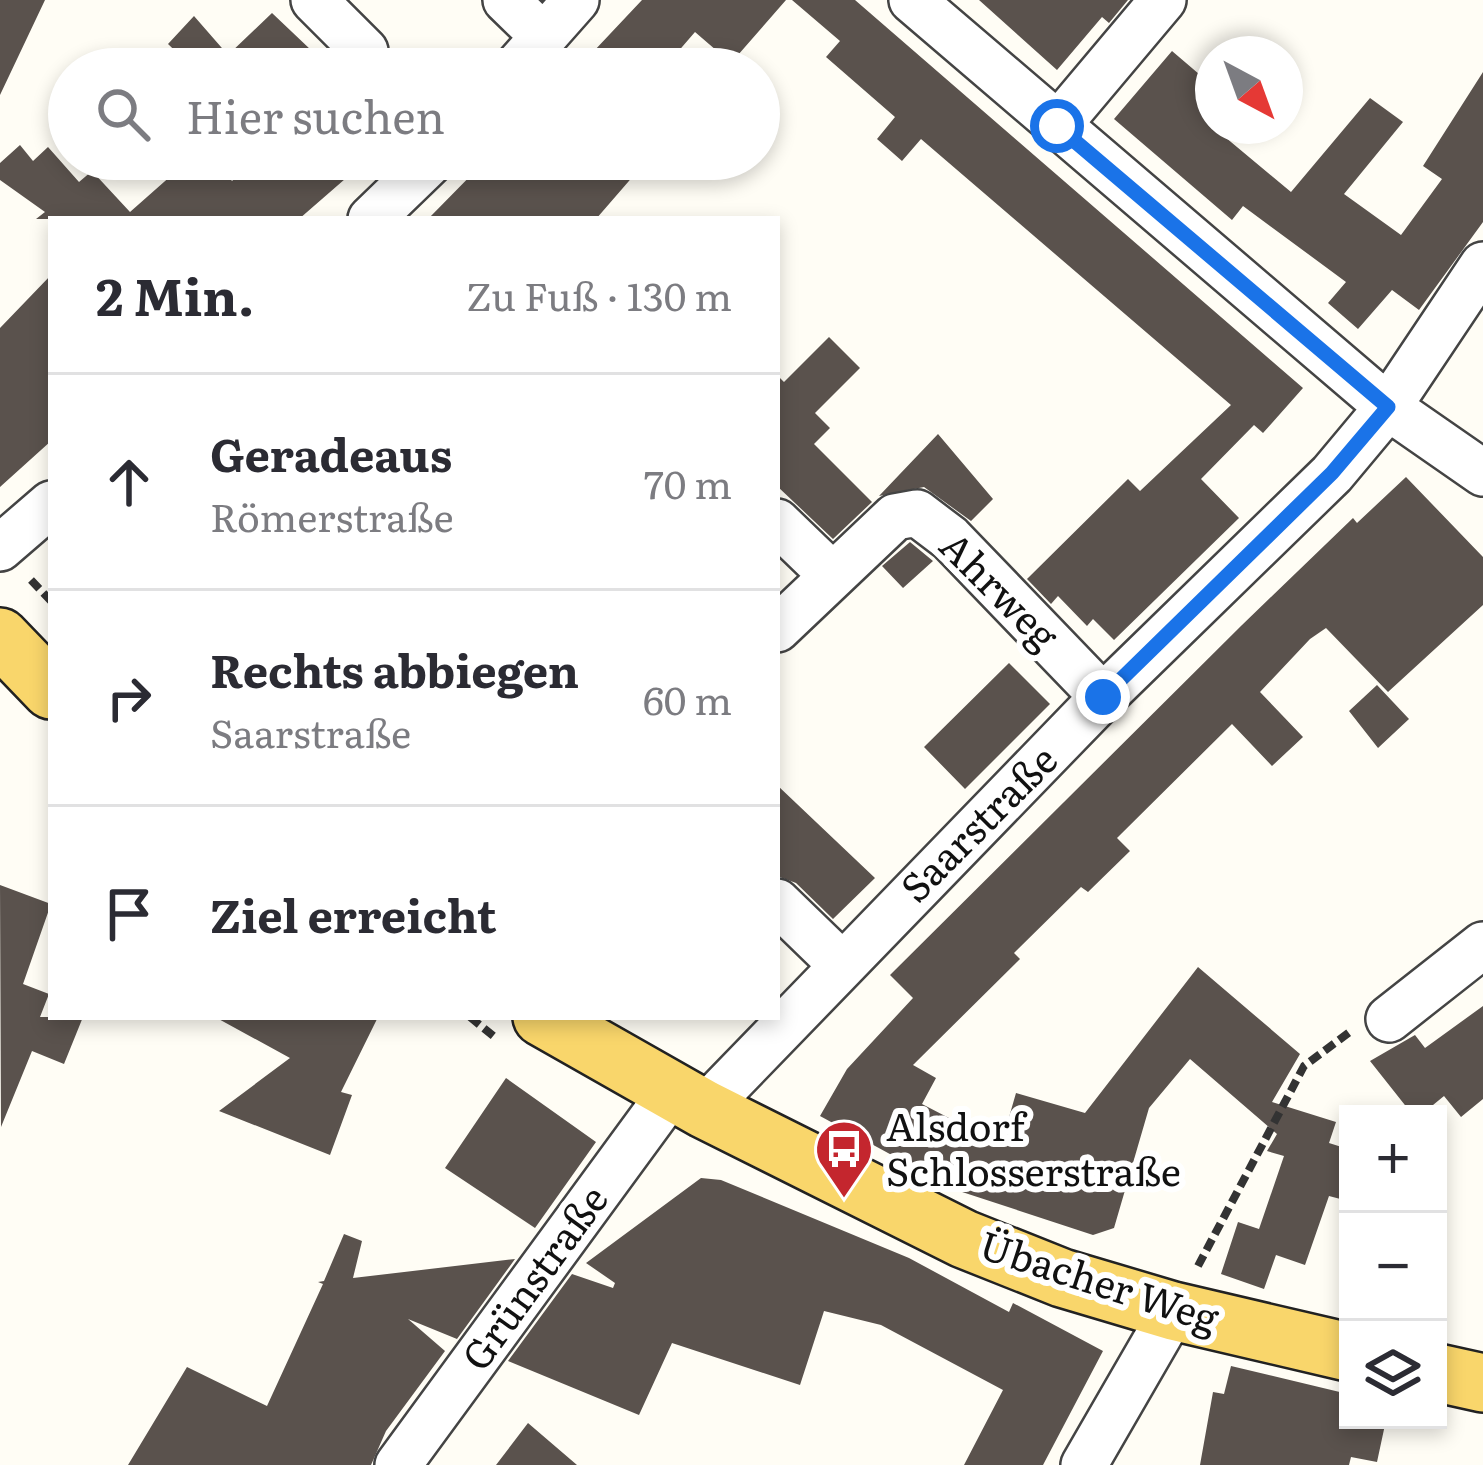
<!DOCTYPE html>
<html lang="de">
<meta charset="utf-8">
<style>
:root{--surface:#fff;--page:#f2f2f3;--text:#2b2b33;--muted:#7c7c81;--line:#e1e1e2}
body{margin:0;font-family:Literata,serif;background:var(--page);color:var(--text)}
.controls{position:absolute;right:36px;bottom:36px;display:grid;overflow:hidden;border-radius:0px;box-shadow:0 6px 18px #0003}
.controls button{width:108px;height:108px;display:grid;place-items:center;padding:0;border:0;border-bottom:3px solid var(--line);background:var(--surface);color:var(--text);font:60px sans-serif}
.compass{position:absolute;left:1195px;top:36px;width:108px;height:108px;border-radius:50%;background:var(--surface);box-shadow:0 6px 18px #0003;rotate:139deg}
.stop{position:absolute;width:36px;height:36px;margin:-27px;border:9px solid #1a73e8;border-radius:50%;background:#fff}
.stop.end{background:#1a73e8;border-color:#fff;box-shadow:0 3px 12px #0008}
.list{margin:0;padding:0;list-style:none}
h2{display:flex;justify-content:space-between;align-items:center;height:156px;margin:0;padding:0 48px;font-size:51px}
h2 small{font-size:39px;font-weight:400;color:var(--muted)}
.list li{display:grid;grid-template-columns:78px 1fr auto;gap:36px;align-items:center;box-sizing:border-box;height:216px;padding:0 48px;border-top:3px solid var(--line)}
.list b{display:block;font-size:45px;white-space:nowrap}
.list p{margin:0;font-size:39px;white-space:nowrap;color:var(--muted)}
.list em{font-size:39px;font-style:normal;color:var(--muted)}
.icon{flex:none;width:66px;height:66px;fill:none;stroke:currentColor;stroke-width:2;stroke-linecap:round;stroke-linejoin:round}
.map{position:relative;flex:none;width:1483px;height:1465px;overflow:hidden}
.search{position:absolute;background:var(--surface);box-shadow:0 6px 18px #0003;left:48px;top:48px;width:732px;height:132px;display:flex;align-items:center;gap:30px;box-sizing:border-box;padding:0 42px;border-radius:66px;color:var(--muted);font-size:45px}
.panel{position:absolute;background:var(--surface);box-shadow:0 6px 18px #0003;left:48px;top:216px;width:732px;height:804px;border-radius:0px}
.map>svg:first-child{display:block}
</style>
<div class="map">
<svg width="1483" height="1465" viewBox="0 0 1483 1465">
<rect width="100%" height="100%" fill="#fffdf5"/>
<!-- building -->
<path fill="#5a524d" d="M0,0h45l-45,95z
M642,0h144l-55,63 -36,-31 -32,37h-86z
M792,0h63l448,388 -40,45 -9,-8 -53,54 38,39 -125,122 -21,-21 -6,7 -29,-30 -7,8 -24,-25 101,-100 12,12 91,-86 -310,-266 -19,22 -25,-22 18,-22 -69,-60 14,-16z
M979,0h149l-19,23 -7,-6 -45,53z
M272,13l59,56h-137l-26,-25 26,-28 34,39z
M1172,51l41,35v41l78,65 79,-94 33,24 -59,72 57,41 41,-56 -19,-13 60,-94v150l-64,88 -27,-20 -34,39 -30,-26 18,-21 -103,-76 -11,14 -118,-101z
M20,145l13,16 15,-14 31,35 13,-11 38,41 60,-53h23l19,22 25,-22h111l-69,60h-263l9,-7 -45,-32v-17z
M487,159h161l-52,60h-168z
M51,275v166l-51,46v-159z
M829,337l31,31 -45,45 15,15 -16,16 58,58 -39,37 -56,-53v-111l7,7z
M938,434l55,65 -22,22 -47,-34 -45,9z
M1406,477l77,80v48l-95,87 -62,-64 -16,11 -50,53 43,45 -31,29 -40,-42 -115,114 13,13 -42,41 -7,-5 -67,66 6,6 -107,106 23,13 -14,26 79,41 15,-52 69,20 113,-146 102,87 -28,48 64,20 -7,21 19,6v52l-19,-5 -24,69 -29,-10 -12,34 -43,-15 17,-52 21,7 25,-73 -17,-5 10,-17 -87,-75 -41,49 -35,120 -21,7 -137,-45 -136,-74 27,-47 66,-71 -23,-23 352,-350 111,-107 4,5z
M910,542l23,19 -30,27 -21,-22z
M1009,663l41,41 -85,85 -41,-42z
M1377,685l32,34 -31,29 -29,-37z
M777,785l98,93 -42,41 -37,-36 -19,-7z
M0,885l51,19 -28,80 26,10 -9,23h43l-19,47 -32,-13 -31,76z
M1483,1006v93l-22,18 -17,-21 -22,18h-10l-42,-53 45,-26 10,13z
M215,1017h163l-37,75 11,3 -22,60 -111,-44 71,-53z
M506,1078l90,64 -61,86 -90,-60z
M701,1178l20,2 188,78 100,54 4,-9 90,48 -60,114h-79l39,-75 -122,-65 -57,-14 -24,74 -128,-42 -33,72 -131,-54 64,-87 41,14 2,-5 -29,-20z
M344,1234l18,7 -9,37 162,-19 -58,80 -49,-20 37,32 -59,80 -15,34h-243l59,-98 80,39 56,-122 -5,-2 6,-1z
M1231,1366l117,28v26h38l-9,42 -26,-5 -2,8h-149l13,-73 11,2z
M528,1423l49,42h-81z"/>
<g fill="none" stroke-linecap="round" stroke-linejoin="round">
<!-- minor casing -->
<g stroke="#444" stroke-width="50">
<path id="minor" d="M314,0l51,51
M506,0l38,37
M912,0l476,407 95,66
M515,69l61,-69
M1057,126l106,-126
M371,219l62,-60
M777,522l56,54
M0,548l51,-44
M777,629l118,-112 22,-4 33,25 153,159
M777,902l64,62
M1389,1019l94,-74
M704,1109l399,-412 229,-223 56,-67 95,-142
M398,1465l274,-374
M1084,1465l89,-154"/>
</g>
<!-- major casing -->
<g stroke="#222" stroke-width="62">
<path id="major" d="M0,637l51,53
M542,1017l162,92 260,130 98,39 111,33 175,41
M1438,1373l45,10"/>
</g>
<!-- path -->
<path stroke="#333" stroke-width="8" stroke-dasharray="12 6" stroke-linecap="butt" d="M31,580l20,21
M470,1017l27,22
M1198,1266l106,-200 47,-35"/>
<!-- minor -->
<use href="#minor" stroke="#fff" stroke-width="45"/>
<!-- major -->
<use href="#major" stroke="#f9d66b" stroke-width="57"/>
</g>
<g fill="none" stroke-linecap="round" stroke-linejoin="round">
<!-- route -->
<path stroke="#1a73e8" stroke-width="15" d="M1057,126l331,281 -56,66 -229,224"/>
</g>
<!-- icons -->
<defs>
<g id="bus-pin" transform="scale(3)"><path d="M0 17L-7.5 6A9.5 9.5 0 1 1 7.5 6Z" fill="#c4262e" stroke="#fff"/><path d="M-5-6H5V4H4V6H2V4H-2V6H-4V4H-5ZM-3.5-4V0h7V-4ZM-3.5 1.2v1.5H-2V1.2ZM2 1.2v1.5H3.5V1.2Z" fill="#fff"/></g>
</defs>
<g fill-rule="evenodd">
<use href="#bus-pin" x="844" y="1149"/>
</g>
<g text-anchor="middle" stroke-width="12" stroke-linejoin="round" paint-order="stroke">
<!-- street labels -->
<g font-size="39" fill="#111" stroke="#fff">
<text transform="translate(999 591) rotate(45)" y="14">Ahrweg</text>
<text transform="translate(979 824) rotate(-45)" y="14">Saarstraße</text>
<text transform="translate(535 1278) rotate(-54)" y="14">Grünstraße</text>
<text transform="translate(1099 1282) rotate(18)" y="14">Übacher Weg</text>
</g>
<!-- poi labels -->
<g font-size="39" fill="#111" stroke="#fff" text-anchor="start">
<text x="886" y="1141">Alsdorf<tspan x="886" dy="45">Schlosserstraße</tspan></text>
</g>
</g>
</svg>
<div class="controls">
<button>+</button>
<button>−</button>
<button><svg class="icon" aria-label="layers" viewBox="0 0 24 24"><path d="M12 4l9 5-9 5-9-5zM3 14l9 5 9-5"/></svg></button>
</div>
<svg class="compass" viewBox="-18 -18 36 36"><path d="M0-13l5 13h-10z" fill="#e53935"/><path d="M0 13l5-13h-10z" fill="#7c7c81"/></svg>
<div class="stop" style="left:1057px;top:126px"></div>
<div class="stop end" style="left:1103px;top:697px"></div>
<div class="search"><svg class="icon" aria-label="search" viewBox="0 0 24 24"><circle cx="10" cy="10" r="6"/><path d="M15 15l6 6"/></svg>Hier suchen</div>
<section class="panel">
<h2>2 Min.<small>Zu Fuß · 130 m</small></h2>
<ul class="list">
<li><svg class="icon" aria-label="ahead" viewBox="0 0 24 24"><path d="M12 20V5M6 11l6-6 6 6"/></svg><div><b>Geradeaus</b><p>Römerstraße</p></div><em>70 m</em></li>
<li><svg class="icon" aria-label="right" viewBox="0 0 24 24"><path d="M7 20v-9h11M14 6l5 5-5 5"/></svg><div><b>Rechts abbiegen</b><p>Saarstraße</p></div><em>60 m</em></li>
<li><svg class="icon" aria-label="arrive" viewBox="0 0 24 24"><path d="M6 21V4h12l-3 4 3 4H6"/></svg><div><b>Ziel erreicht</b></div></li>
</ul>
</section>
</div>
